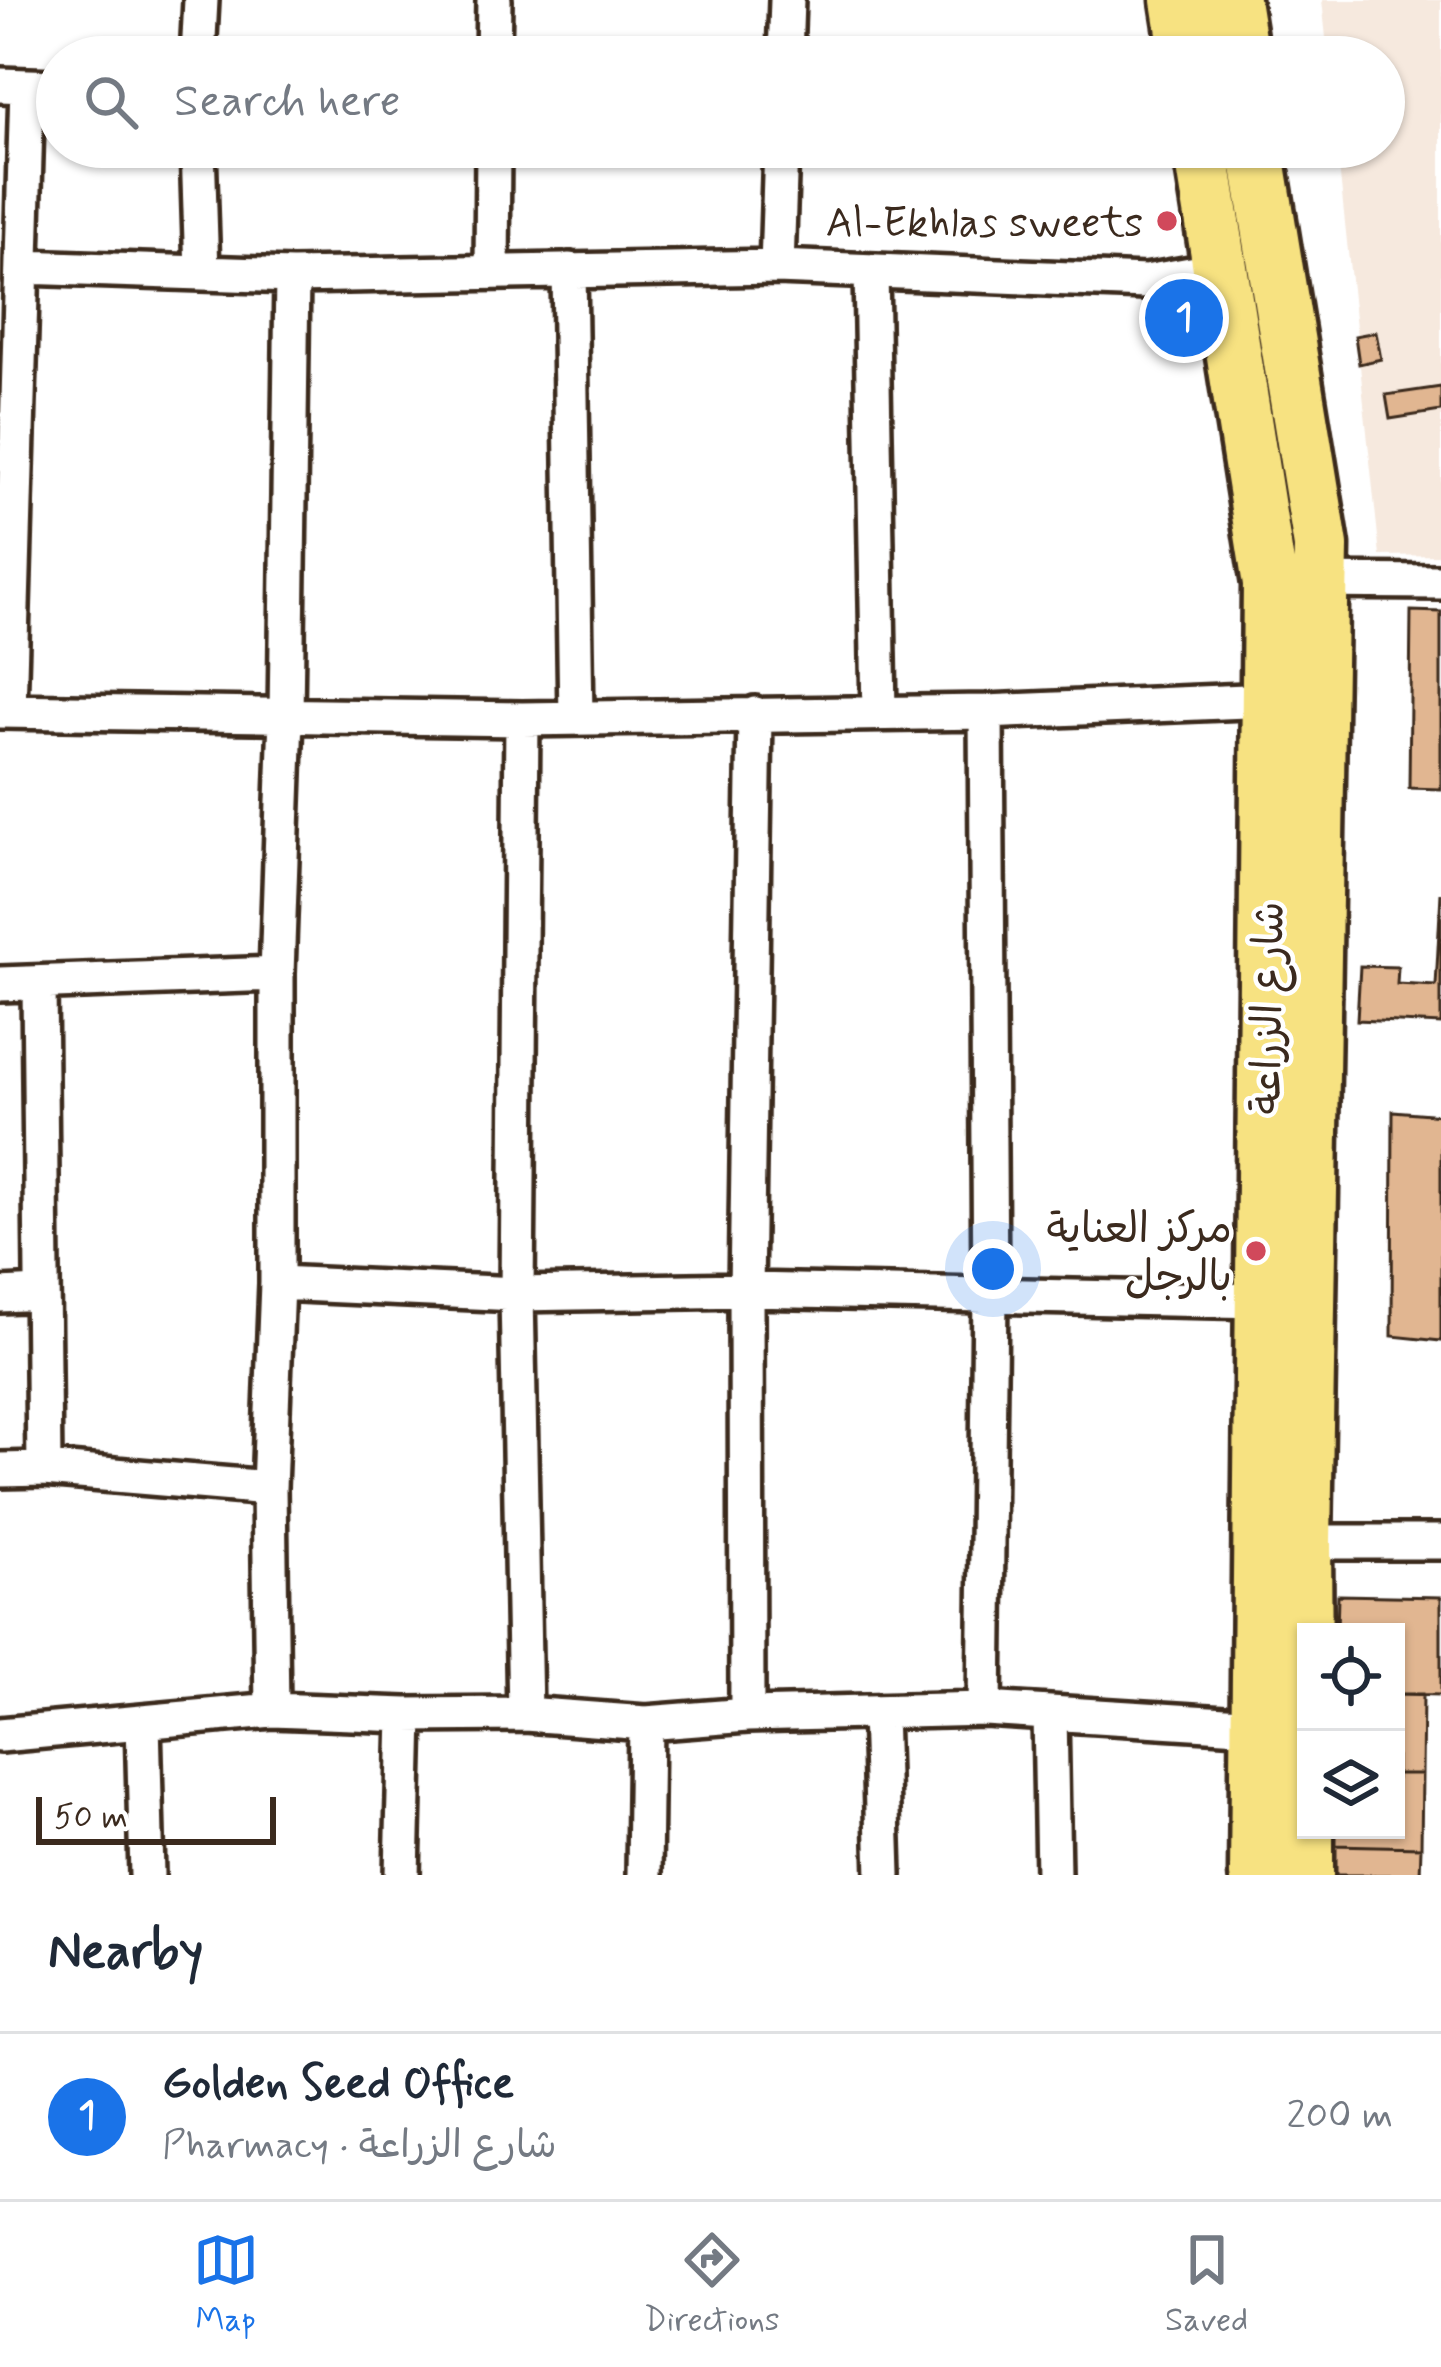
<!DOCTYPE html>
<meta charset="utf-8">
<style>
:root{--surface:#fff;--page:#f2f2f3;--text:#1f2937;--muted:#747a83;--line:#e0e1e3;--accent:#1a73e8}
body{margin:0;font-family:Mynerve,"Playpen Sans Arabic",sans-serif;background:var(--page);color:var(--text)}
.controls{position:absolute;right:36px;bottom:36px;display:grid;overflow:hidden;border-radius:0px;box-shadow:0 3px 9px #0004}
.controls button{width:108px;height:108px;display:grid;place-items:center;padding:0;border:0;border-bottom:3px solid var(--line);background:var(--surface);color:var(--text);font:60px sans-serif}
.scale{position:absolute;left:36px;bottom:30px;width:240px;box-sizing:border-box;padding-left:12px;border:6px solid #3b2a1e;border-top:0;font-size:33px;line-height:42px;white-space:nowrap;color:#3b2a1e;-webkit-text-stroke:9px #fff;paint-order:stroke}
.you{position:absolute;left:993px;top:1269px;width:42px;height:42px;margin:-30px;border:9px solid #fff;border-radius:50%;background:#1a73e8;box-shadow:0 0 0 18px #1a73e833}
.badge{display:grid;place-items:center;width:78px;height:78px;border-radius:50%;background:var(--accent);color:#fff;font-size:39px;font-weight:700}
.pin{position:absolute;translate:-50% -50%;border:6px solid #fff;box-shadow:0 3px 12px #0006}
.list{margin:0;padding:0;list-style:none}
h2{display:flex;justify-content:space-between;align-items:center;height:156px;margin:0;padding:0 48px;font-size:51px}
h2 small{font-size:39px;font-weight:400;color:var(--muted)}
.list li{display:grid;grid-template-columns:78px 1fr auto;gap:36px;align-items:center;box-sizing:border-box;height:168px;padding:0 48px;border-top:3px solid var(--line)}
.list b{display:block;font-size:45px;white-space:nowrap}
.list p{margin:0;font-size:39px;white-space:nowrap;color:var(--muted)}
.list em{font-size:39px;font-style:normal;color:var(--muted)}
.icon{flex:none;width:66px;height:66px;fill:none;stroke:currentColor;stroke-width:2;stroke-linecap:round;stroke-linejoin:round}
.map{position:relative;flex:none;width:1441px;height:1875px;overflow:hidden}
.search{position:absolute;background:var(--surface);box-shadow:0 3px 9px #0004;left:36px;right:36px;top:36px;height:132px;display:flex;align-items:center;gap:30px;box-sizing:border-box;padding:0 42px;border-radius:66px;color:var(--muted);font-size:45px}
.sheet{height:324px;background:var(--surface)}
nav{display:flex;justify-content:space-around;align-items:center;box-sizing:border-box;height:168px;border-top:3px solid var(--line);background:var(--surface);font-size:33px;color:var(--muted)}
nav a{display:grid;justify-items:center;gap:6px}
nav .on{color:var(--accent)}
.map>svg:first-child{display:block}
</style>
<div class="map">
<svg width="1441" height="1875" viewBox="0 0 1441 1875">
<rect width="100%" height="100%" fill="#fff"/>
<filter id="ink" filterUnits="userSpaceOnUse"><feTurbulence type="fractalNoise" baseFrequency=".00833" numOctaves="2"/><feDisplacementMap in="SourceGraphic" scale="24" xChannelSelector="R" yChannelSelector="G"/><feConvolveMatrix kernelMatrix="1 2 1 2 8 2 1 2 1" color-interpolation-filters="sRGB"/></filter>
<g filter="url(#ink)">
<!-- built -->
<path fill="#f6e9de" d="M1322,0h119v555l-61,1 -43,-409h47v-90h-56z"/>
<!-- building -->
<path fill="#e1b691" stroke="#3b2a1e" stroke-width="3" d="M1376,332l5,27 -22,5 -4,-28z
M1441,387v24l-51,8 -4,-24z
M1411,611l30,1v177l-32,-1z
M1441,893v131l-84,-4 3,-54 38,1 -1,17 39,2z
M1393,1111l48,4v226l-49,-5z
M1338,1595l103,2v98l-45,-1v-62h-59z
M1396,1694h27l-1,80h-26z
M1396,1774h26l-1,73 -88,-2v-15h63z
M1333,1845l88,2 -1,28h-88z"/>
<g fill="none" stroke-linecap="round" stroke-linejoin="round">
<!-- minor casing -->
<g stroke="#3b2a1e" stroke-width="42">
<path id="minor" d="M198,57l3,-57
M493,57l1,-57
M785,57l2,-57
M0,85l57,2
M198,147l4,126
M22,267l270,9 485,-9 369,15 73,-13
M777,267l4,-120
M569,270l7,448
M492,271l1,-124
M871,271l8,442
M1301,581l140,1
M0,711l522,8 464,-7 284,-12
M9,711l18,-624
M522,719l-5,575 8,420
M0,984l277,-10
M39,984l5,485
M277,1283l240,11 229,-4 516,11
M0,1295l42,-2
M0,1470l44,-1 225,19
M1291,1542h150
M985,1709l5,-413 -4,-584
M272,1710l-3,-222 8,-205v-309l9,-258 6,-440
M879,1712l5,163
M1050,1714l3,161
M747,1715l-1,-425 9,-576
M143,1722l4,153
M0,1735l272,-25 134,5 119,-1 121,9 101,-8 238,-6 272,17
M402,1875l4,-160
M644,1875l2,-152"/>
</g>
<!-- primary casing -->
<g stroke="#3b2a1e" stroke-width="63">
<path id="primary" d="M1179,0l9,57
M1232,0l9,57
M1201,147l69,437 -13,1291
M1256,147l65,399 -17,996 2,275
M1306,1830v45"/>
</g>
<!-- minor -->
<use href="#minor" stroke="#fff" stroke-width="33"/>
<!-- primary -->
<use href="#primary" stroke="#f7e281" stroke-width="54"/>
</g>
</g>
<!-- markers -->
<g fill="#d1495b" stroke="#fff" stroke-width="4.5">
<circle cx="1167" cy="221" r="12"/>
<circle cx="1256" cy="1251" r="12"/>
</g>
<g text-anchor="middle" stroke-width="9" stroke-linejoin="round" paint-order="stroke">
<!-- poi labels -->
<g font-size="42" fill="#3b2a1e" stroke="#fff" text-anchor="end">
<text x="1143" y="236">Al-Ekhlas sweets</text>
<text x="1232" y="1242">مركز العناية<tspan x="1232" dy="48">بالرجل</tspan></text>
</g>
<!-- street labels -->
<g font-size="42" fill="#3b2a1e" stroke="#fff">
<text transform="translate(1266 1008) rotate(-89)" y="15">شارع الزراعة</text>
</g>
</g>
</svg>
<div class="controls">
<button><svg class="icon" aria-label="locate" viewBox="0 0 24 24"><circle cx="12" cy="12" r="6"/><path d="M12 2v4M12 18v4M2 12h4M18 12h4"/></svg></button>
<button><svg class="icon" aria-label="layers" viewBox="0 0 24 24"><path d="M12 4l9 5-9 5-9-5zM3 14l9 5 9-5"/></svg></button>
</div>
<div class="scale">50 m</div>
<div class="you"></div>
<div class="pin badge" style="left:1184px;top:318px">1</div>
<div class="search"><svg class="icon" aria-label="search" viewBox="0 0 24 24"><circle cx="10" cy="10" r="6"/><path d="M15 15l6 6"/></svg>Search here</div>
</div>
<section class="sheet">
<h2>Nearby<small></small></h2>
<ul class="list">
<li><span class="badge">1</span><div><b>Golden Seed Office</b><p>Pharmacy · شارع الزراعة</p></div><em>200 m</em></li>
</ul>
</section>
<nav>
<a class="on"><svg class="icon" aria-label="map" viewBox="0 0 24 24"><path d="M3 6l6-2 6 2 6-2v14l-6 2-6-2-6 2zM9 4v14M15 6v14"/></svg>Map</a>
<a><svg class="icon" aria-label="directions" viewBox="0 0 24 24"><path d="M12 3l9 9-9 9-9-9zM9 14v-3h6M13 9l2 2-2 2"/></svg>Directions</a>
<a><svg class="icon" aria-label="saved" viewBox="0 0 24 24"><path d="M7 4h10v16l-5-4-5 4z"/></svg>Saved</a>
</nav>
